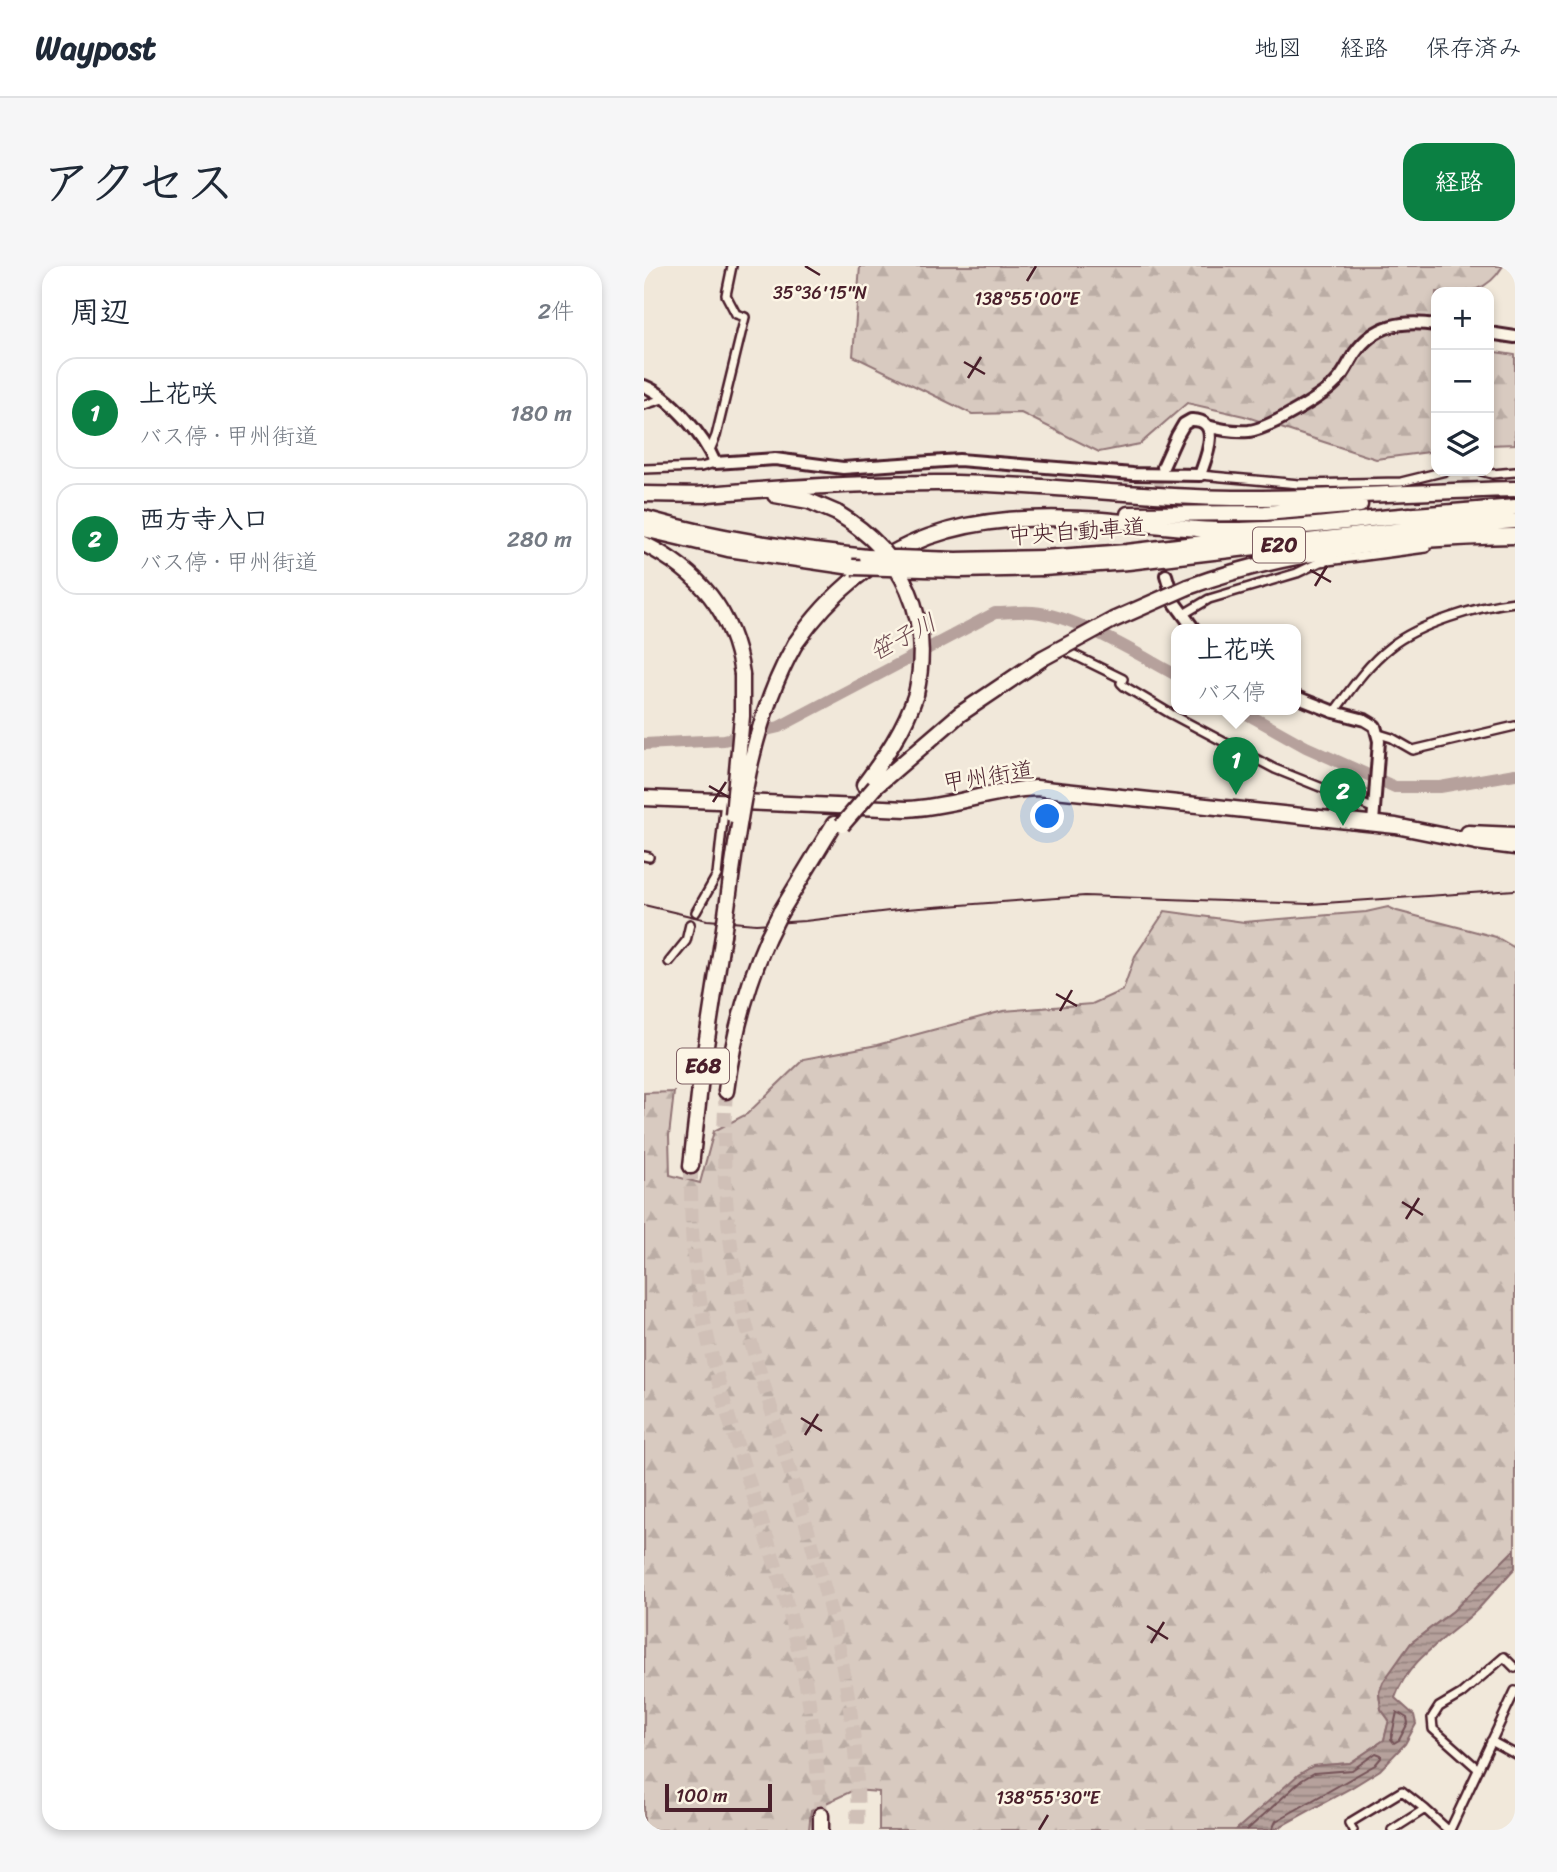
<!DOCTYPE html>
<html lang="ja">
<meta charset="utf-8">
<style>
:root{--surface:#fff;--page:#f6f6f7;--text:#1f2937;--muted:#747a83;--line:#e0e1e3;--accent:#0b8043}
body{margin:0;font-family:Sriracha,"Klee One",sans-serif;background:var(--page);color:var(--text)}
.controls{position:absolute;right:21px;top:21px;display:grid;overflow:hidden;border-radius:14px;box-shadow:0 4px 10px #0003}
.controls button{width:63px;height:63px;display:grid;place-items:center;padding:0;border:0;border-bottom:2px solid var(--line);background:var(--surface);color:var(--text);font:35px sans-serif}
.scale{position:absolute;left:21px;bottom:18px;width:107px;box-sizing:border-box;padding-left:7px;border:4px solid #4a1f2b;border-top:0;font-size:19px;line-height:24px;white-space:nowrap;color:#4a1f2b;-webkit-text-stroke:5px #fcf5e5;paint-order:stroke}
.you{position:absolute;left:404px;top:551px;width:24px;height:24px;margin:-18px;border:5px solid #fff;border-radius:50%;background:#1a73e8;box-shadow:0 0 0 10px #1a73e833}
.badge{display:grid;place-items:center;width:46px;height:46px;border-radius:50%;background:var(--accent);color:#fff;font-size:23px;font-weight:700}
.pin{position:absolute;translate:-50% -58px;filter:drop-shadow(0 2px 4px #0008)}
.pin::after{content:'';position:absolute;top:37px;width:24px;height:21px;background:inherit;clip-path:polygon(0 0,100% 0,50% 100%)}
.popup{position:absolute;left:527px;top:358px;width:130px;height:91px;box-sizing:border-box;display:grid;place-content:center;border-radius:14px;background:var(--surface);filter:drop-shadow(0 2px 5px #0005);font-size:23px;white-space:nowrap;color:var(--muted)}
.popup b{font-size:26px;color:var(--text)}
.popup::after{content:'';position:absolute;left:50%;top:100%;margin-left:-14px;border:14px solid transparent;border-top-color:var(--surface)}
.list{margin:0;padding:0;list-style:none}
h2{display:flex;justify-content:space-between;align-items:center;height:91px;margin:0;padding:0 28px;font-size:30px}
h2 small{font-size:23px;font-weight:400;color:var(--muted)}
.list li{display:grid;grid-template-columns:46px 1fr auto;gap:21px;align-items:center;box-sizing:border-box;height:112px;margin:0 14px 14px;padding:0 14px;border:2px solid var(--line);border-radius:21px}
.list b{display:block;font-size:26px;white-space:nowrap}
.list p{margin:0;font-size:23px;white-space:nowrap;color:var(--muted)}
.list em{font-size:23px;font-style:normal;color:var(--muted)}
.icon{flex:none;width:38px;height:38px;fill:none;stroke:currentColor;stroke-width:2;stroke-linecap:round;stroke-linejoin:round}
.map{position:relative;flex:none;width:871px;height:1564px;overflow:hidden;border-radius:21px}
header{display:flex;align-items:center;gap:42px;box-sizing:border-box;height:98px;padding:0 35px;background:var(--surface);border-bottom:2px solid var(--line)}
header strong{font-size:33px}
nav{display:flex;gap:38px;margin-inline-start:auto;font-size:24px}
.intro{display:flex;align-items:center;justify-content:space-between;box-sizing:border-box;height:168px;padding:0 42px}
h1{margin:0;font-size:49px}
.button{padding:18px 32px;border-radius:21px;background:var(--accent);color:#fff;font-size:24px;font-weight:700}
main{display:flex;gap:42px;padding:0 42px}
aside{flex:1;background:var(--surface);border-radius:21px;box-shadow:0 4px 10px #0003}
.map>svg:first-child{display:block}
</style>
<header>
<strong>Waypost</strong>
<nav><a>地図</a><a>経路</a><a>保存済み</a></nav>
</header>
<div class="intro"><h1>アクセス</h1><a class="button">経路</a></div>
<main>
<aside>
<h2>周辺<small>2件</small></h2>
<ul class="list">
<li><span class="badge">1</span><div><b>上花咲</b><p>バス停 · 甲州街道</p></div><em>180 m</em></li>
<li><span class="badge">2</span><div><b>西方寺入口</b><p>バス停 · 甲州街道</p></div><em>280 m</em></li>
</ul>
</aside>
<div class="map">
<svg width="871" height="1564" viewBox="0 0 871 1564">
<defs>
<pattern id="forest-firs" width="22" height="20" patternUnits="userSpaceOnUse" patternTransform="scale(1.75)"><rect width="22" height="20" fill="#d8cac0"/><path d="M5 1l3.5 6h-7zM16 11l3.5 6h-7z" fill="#bbada5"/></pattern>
<pattern id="water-rules" width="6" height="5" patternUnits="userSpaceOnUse" patternTransform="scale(1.75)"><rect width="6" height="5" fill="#b6a19c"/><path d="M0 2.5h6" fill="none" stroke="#96837f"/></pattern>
</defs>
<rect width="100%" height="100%" fill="#f1e8da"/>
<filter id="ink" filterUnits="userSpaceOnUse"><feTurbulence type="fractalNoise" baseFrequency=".0143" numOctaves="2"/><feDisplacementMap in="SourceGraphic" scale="14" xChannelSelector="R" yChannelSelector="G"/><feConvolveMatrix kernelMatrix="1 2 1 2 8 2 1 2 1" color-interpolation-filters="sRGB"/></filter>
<g filter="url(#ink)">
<!-- forest -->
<path fill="url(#forest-firs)" stroke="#917476" stroke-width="2" d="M216,0h643c-18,29 -37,26 -67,26v159l-60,8 -132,-43 -57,-13 -47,41 -41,8 -78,-39 -49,1 -119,-58z
M845,85l26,4v89l-26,1z
M744,641l9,4 99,26 19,11v601l-62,62 -42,32 -32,50 2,16 8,11 -5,20 -34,23 -37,3 -77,64h-357v-38l-25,-2 -43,20 -2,20h-165v-737l30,-1 -5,44 1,39 30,8 14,-52 33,-17 57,-55 73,-14 126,-34 89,-7 31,-14 12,-34 30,-45 79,11 122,-10z"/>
<!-- water -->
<path fill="url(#water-rules)" stroke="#8b6d6f" stroke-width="2" d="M871,1283v19c-12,13 -24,27 -36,40 -28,28 -71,50 -84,90l19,17 2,9 -11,20 -25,26 -29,18 -77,42h-38l62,-55 15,-9 37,-3 34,-23 5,-20 -8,-11 -2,-16 4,-11 28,-39 42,-32z"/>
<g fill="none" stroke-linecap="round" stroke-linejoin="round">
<!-- shore -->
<path stroke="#755358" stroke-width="2" d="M753,1446l10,6 1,5 -9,17 -5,3 -3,-4z
M603,1564l55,-50 12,-7 38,-3 24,-17 5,2v3l-6,7 -99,56 -4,9"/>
<!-- river -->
<path stroke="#b6a19c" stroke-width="12" d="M594,443l68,38 89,40h45l75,-13
M0,478l80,-4 55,-13 216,-114c12,0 25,-2 38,-1 44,4 104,42 143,63"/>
<!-- street-tunnel -->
<path stroke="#d0c0b7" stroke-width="7" stroke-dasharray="7 3.5" stroke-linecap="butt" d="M822,212l3,34"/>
<!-- secondary-tunnel -->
<path stroke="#d0c0b7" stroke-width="10" stroke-dasharray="10 5" stroke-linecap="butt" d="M519,201l-11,45 1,25 13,38"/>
<!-- highway-tunnel -->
<path stroke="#d0c0b7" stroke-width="14" stroke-dasharray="14 7" stroke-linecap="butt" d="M82,825c-5,72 0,141 15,211 7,35 19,69 29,103 41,139 93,278 87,425
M47,900c0,27 0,53 2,80 12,140 75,270 106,406 13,54 18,108 22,163"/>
<!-- street casing -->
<g stroke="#4a1f2b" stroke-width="12">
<path id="street" d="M0,139l22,-7
M66,184l6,-14 29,-119 -9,-3 -10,-19 6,-29
M0,203l57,-2 14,-4
M837,205l11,3 23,-2
M556,209l99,9 102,-2 45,-11
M538,349l27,-16 88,-26 23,-11 106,-14
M424,386l55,27 -2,4 3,3 47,28 104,55 100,40
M690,446c17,-23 33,-47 56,-65 28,-23 89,-41 125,-45
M735,468l13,4 21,12 102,-24
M0,590l5,1
M52,646l21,-37 8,-74
M25,696l17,-21 4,-17
M847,1475l24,13
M834,1503l-45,-40 -1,-11 7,-11 22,-13 43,-37 11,11
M709,1564l-4,-7 53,-32 23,18
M748,1564l33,-21 23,21
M806,1564l65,-139
M869,1564l2,-3"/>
</g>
<!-- secondary casing -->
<g stroke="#4a1f2b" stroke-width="16">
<path id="secondary" d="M845,67l26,4
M0,120c27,11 60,50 71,77l60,-4 68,9 116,-8 174,14 67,1c6,-17 23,-56 -9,-55l-7,4 -7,12 -14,31
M563,160c14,4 27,6 42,5 19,-2 77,-36 89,-51 7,-8 11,-18 17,-27 20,-29 49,-33 81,-28
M522,309l8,27 20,27
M652,431l38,15 31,8 10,6 4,15 -6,82"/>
</g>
<!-- highway casing -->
<g stroke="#4a1f2b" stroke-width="19">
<path id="highway" d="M0,228l62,1
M53,229c87,-8 173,-13 260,-12 93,2 184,14 276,15 95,1 188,-7 282,-9
M131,229l34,6 28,12
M484,248l137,-1 95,-8
M759,250l112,-9
M0,252c73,21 148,31 223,39
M0,263l84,20 124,18
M0,278c55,28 89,67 98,130
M400,292l83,-6 128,-15
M399,302l85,-6 283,-33 104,-8
M544,321c103,-38 217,-49 327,-51
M151,378c78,-112 177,-133 307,-124 39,3 78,9 117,10 63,1 128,-9 191,-15
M220,519c21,-28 41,-57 52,-91
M231,521l85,-73 83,-56
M0,532l263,11c44,-2 85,-19 129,-21l360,38 80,16 39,5
M824,567l47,2
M136,647l54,-89
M82,825c7,-54 20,-104 42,-154
M47,900l10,-88 22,-143
M177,1549v15"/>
</g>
<!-- street -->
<use href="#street" stroke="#fcf5e5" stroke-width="7"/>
<!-- secondary -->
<use href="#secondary" stroke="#fcf5e5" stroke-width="10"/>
<!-- highway -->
<use href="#highway" stroke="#fcf5e5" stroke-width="14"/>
<!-- rail -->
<path stroke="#4a1f2b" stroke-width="2" d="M0,639l63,15 49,4 49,-3 101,-12 179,-13 225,8 205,-14"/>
<!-- highway-bridge casing -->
<g stroke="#4a1f2b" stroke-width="19" stroke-linecap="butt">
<path id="highway-bridge" d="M193,247c67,40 96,104 79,181
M223,291l89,3 88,-2
M208,301l107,3 84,-2
M399,392l70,-38 75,-33
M89,549l9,-99v-42
M198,559l33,-38
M79,669c15,-99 22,-203 72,-291
M124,671l12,-24"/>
</g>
<!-- highway-bridge -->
<use href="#highway-bridge" stroke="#fcf5e5" stroke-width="14"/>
</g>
</g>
<!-- ticks -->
<path fill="none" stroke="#4a1f2b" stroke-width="2.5" d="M161,0l15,9M383,15l9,-15M320,96l21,12M324,112l13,-21M666,304l21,12M671,320l12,-20M65,520l21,12M69,536l13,-20M412,728l21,12M416,745l12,-21M758,936l21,13M762,953l13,-21M157,1152l21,13M161,1169l13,-21M503,1360l21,13M507,1377l13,-21M395,1564l9,-15"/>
<g text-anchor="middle" stroke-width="5" stroke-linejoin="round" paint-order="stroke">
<!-- shield labels -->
<g fill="#fcf5e5" stroke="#7f5f63" stroke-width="2">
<rect x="609" y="261.5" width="52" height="35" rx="5"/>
<rect x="33" y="782.5" width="52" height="35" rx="5"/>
</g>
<g font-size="21" font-weight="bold" fill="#4a1f2b">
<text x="635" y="286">E20</text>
<text x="59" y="807">E68</text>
</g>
<!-- street labels -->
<g font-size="23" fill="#4a1f2b" stroke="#fcf5e5">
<text transform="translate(433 265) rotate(-4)" y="8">中央自動車道</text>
<text transform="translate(344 510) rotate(-9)" y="8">甲州街道</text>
</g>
<!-- water labels -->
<g font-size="24" font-style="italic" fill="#704c53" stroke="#fcf5e5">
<text transform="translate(259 371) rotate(-28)" y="8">笹子川</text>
</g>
</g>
<g font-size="18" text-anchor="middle" fill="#4a1f2b" stroke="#fcf5e5" stroke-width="5" stroke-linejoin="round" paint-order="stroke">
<text x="176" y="33">35°36'15"N</text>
<text x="383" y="39">138°55'00"E</text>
<text x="404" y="1538">138°55'30"E</text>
</g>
</svg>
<div class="controls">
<button>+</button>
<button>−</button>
<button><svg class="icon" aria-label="layers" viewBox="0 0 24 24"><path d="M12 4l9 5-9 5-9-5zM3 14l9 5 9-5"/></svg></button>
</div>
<div class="scale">100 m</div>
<div class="you"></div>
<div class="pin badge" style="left:592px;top:529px">1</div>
<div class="popup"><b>上花咲</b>バス停</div>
<div class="pin badge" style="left:699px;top:560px">2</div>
</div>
</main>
